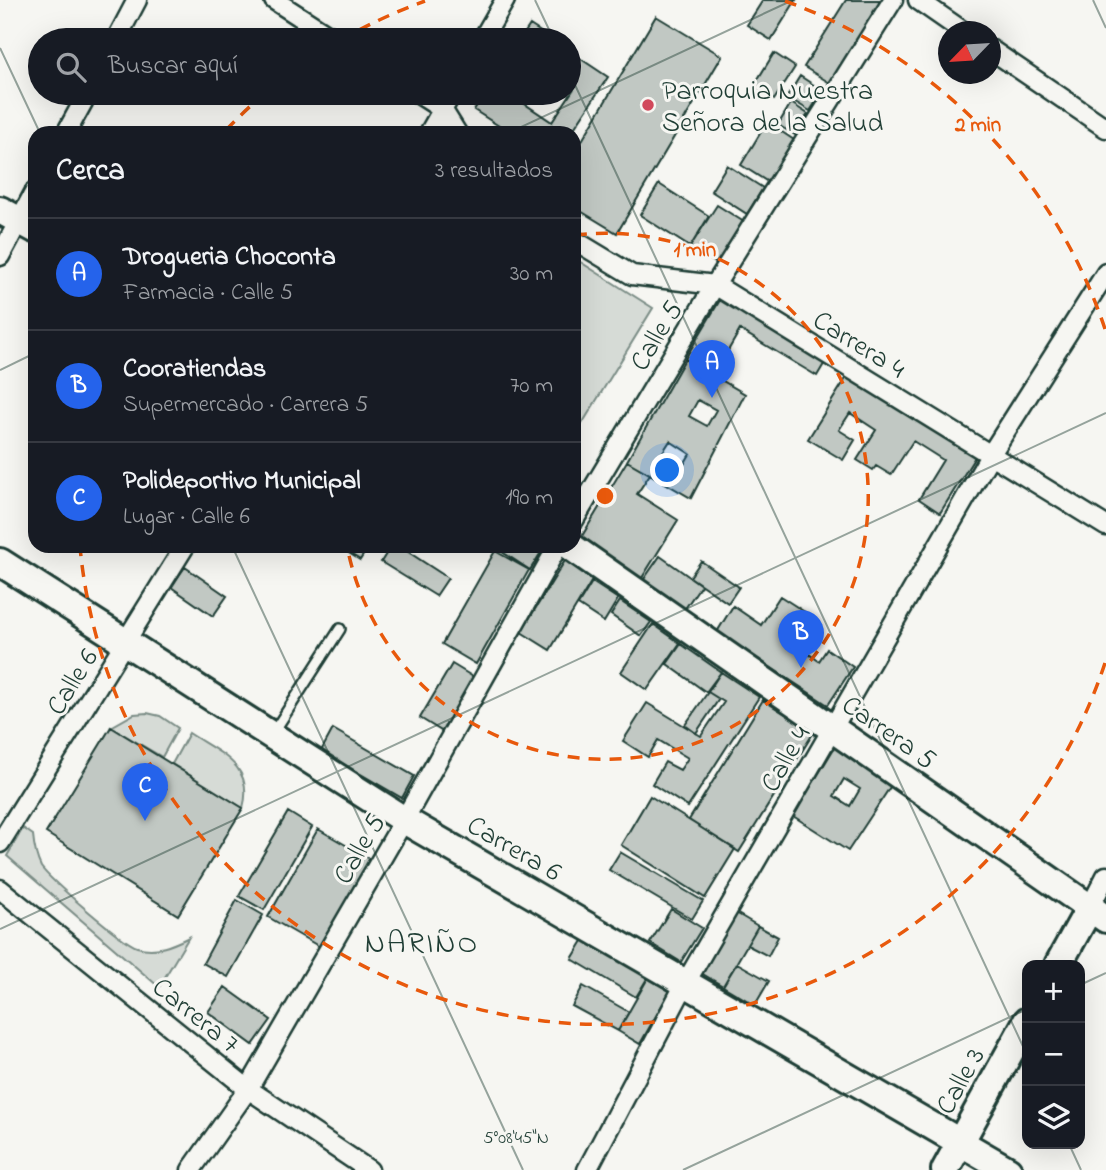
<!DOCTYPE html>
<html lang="es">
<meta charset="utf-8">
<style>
:root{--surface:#171b24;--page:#20242c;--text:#f1f3f6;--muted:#9ea1a6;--line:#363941;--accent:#2563eb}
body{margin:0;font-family:"Indie Flower",sans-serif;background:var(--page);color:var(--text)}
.controls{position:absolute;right:21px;bottom:21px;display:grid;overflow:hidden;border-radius:14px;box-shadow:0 7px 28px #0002}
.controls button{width:63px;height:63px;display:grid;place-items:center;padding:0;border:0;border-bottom:2px solid var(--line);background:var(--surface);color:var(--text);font:35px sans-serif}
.compass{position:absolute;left:938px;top:21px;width:63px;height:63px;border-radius:50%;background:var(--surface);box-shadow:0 7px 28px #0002;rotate:245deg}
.you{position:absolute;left:668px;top:471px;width:24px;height:24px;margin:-18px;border:5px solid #fff;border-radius:50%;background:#1a73e8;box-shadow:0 0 0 10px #1a73e833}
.badge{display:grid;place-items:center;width:46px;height:46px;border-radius:50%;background:var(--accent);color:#fff;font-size:23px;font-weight:700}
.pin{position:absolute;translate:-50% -58px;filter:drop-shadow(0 2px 4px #0008)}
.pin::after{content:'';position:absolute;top:37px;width:24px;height:21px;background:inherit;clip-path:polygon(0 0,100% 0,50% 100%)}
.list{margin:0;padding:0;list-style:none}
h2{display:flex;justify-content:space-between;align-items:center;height:91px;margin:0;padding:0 28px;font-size:30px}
h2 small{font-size:23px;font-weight:400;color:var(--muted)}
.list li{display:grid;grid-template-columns:46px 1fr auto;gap:21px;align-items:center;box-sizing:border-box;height:112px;padding:0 28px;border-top:2px solid var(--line)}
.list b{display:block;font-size:26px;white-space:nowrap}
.list p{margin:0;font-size:23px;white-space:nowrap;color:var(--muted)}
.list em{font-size:23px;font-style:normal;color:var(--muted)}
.icon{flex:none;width:38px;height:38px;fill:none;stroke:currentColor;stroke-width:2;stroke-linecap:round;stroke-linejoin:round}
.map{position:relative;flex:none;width:1106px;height:1170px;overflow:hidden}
.search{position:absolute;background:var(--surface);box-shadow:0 7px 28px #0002;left:28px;top:28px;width:553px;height:77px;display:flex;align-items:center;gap:18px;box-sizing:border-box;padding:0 24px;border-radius:38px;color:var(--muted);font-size:26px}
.panel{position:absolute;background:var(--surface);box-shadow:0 7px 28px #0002;left:28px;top:126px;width:553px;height:427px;border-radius:21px}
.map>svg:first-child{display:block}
</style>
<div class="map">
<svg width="1106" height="1170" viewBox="0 0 1106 1170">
<rect width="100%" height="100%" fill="#f6f6f2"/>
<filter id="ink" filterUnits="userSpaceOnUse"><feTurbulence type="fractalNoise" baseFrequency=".0143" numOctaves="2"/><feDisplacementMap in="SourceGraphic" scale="14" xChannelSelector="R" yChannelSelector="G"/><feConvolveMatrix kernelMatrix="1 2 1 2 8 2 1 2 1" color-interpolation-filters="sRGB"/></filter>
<g filter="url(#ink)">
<!-- green -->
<path fill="#d6dbd6" stroke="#7a8c85" stroke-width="2" d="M574,258l79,50 -79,129z
M147,713l13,3 18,12 -16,29 -51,-30 23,-13z
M189,733c30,20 66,32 54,75l-71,-44z
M23,828l10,7c1,11 3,22 8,32 9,13 81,75 96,80 19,6 36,-2 52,-10l-30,50 -152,-131z"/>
<!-- building -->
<path fill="#c1c8c3" stroke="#1f3d34" stroke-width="2" fill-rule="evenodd" d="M763,0h33l-25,40 -24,-15z
M846,0h37l-53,83 -26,-16z
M656,16l66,40 -105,177 -43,-26v-53z
M530,25l23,15h-33z
M569,51l39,26 -37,56h-61l-36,-23 11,-17h26l-1,1 42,28 25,-38 -8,-6z
M774,53l21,14 -21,33 -21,-13z
M800,76l23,15 -13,20 -23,-14z
M791,103l17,11 -13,21 -17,-10z
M767,122l27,18 -26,42 -27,-17z
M727,165l36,23 -16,26 -36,-23z
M659,184l50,32 -19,31 -50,-32z
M717,205l27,17 -27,42 -27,-17z
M723,295l104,64 -10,17 -77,-46 -26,45 -29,-16z
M685,359l60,35 -54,104 -64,-37zM698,400l18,10 -9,16 -18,-10zM670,441l20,13 -10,17 -21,-13z
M850,372l128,80 -38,61 -21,-14 24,-39 -30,-19 -22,34 -15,-9 -3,4 -16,-10 19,-30 -26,-17 -11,17 16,10 -12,20 -35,-21z
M627,461l23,13 -13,20 41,26 -38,61 -61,-40z
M338,546h31l-9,14z
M391,546h8l49,32 -12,18 -55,-34z
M493,546h52l-15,24z
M495,551l34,19 -53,94 -34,-20z
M660,556l41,29 -17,25 -42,-28z
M566,559l28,18 -44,73 -29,-18z
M701,561l38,26 -11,16 -38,-26z
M185,567l42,29 -14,20 -42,-29z
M592,582l26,17 -14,23 -26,-17z
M780,596l34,22 -18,27 23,16 8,-12 26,18 -25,38 -111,-73 16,-26 28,19z
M620,601l31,21 -10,14 -30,-21z
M653,624l27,19 -33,47 -26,-18z
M681,644l40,28 -15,20 -39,-28z
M452,664l23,14 -32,54 -23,-14z
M721,672l38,25 -71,110 -36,-23 13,-22 15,8 8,-12 -30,-18 -10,17 -25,-16 24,-38 54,33 23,-34 -16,-10z
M708,692l11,7 -23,34 -11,-8z
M763,700l51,32 -75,120 -50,-32z
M111,727l132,81 -65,107 -132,-82z
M333,729l81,47 -12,22 -81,-47z
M836,745l58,36 -46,70 -55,-35zM844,779l16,10 -10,17 -16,-10z
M650,796l85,53 -30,49 -84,-53z
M288,812l24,15 -48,83 -25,-14z
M318,829l52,30 -50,88 -52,-30z
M620,852l83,49 -11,18 -83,-49z
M237,900l26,15 -35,62 -25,-14z
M671,909l31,19 -21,34 -31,-19z
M736,913l22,13 -35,60 -22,-13z
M758,926l20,11 -10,19 -21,-11z
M584,939l64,38 -12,20 -64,-38z
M737,963l32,18 -14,24 -32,-19z
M648,978l22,13 -30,53 -22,-13z
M583,986l46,26 -11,19 -46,-25z
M225,987l46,33 -18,25 -45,-33z"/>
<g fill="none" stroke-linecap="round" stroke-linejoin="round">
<!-- lane casing -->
<g stroke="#1f3d34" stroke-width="14">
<path id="lane" d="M273,733l67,-104"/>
</g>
<!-- street casing -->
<g stroke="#1f3d34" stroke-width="23">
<path id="street" d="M274,0l62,40
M918,0l46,32
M116,40l21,-40
M482,40l23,-40
M990,49l116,79
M417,93l25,16 15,24
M66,133l22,-40
M429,133l23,-40
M574,240l58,35 83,10 391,241
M0,256l35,-65
M574,520l141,-235 178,-285
M0,843l185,-297
M0,889l248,200 121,81
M1089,909l17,-33
M191,1170l57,-81 156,-269 154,-274
M587,1170l99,-188 305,-528 115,-181"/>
</g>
<!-- secondary casing -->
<g stroke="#1f3d34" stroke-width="32">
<path id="secondary" d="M0,210l35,19
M570,546l536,373
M0,562l404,258 604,350
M1058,965l31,-56
M945,1170l82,-149"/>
</g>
<!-- lane -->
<use href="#lane" stroke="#f6f6f2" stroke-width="9"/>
<!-- street -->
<use href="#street" stroke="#f6f6f2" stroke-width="18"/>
<!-- secondary -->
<use href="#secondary" stroke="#f6f6f2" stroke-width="26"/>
</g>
</g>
<!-- ticks -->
<path fill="none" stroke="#1f3d34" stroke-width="2" stroke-opacity="0.45" d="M535,0l19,40M1093,0l13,28M0,48l40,85M569,72l458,983M508,133l285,-133M0,370l35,-17M232,546l291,624M0,929l1106,-516M1080,985l26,-12M1069,1144l12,26M683,1170l344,-161"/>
<!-- distance rings -->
<g fill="none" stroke="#e8590c" stroke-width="3.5" stroke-dasharray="12 9">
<path d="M575 235A263 263 0 1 1 347 546"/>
<path d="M1105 663A527 527 0 0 1 80 547M226 130A527 527 0 0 1 263 95M341 40A527 527 0 0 1 425 1M785 1A527 527 0 0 1 1105 329"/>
</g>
<!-- markers -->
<circle fill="#d1495b" stroke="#f6f6f2" stroke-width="2.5" cx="648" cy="105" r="7"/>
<g text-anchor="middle" stroke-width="6" stroke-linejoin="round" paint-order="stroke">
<!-- poi labels -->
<g font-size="28" fill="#1f3d34" stroke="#f6f6f2" text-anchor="start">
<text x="662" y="99">Parroquia Nuestra<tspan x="662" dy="32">Señora de la Salud</tspan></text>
</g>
<!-- street labels -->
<g font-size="28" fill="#1f3d34" stroke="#f6f6f2">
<text transform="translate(655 335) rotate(-59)" y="10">Calle 5</text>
<text transform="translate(860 343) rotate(32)" y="10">Carrera 4</text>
<text transform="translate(71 681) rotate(-58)" y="10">Calle 6</text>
<text transform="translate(890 731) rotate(35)" y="10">Carrera 5</text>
<text transform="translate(784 758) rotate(-60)" y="10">Calle 4</text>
<text transform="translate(515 847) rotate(30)" y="10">Carrera 6</text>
<text transform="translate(358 848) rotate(-60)" y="10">Calle 5</text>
<text transform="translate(197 1014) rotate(39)" y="10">Carrera 7</text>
<text transform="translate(959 1080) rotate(-61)" y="10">Calle 3</text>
</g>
<!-- neighbourhood labels -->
<g font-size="30" letter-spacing="2" fill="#1f3d34" stroke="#f6f6f2">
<text x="422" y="952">NARIÑO</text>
</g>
</g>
<g font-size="18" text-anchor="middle" fill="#1f3d34" stroke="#f6f6f2" stroke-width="6" stroke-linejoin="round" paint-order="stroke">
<text x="516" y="1143">5°08'45"N</text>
</g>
<circle cx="605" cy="496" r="10" fill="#e8590c" stroke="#f6f6f2" stroke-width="3.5"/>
<g font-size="21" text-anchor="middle" font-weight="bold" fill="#e8590c" stroke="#f6f6f2" stroke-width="6" stroke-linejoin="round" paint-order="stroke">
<text x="978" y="131">2 min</text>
<text x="695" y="256">1 min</text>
</g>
</svg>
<div class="controls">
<button>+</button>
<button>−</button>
<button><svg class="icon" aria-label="layers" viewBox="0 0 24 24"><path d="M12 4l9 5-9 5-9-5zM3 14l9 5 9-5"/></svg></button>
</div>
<svg class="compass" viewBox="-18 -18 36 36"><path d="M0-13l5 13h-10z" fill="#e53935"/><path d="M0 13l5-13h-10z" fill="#9ea1a6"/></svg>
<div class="you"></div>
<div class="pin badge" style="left:712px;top:398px">A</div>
<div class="pin badge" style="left:801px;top:668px">B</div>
<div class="pin badge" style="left:145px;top:821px">C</div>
<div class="search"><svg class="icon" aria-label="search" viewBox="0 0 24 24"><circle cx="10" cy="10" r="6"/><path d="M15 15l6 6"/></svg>Buscar aquí</div>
<section class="panel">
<h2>Cerca<small>3 resultados</small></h2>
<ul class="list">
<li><span class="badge">A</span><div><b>Drogueria Choconta</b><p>Farmacia · Calle 5</p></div><em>30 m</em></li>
<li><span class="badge">B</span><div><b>Cooratiendas</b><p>Supermercado · Carrera 5</p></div><em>70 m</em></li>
<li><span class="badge">C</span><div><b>Polideportivo Municipal</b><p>Lugar · Calle 6</p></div><em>190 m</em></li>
</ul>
</section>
</div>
